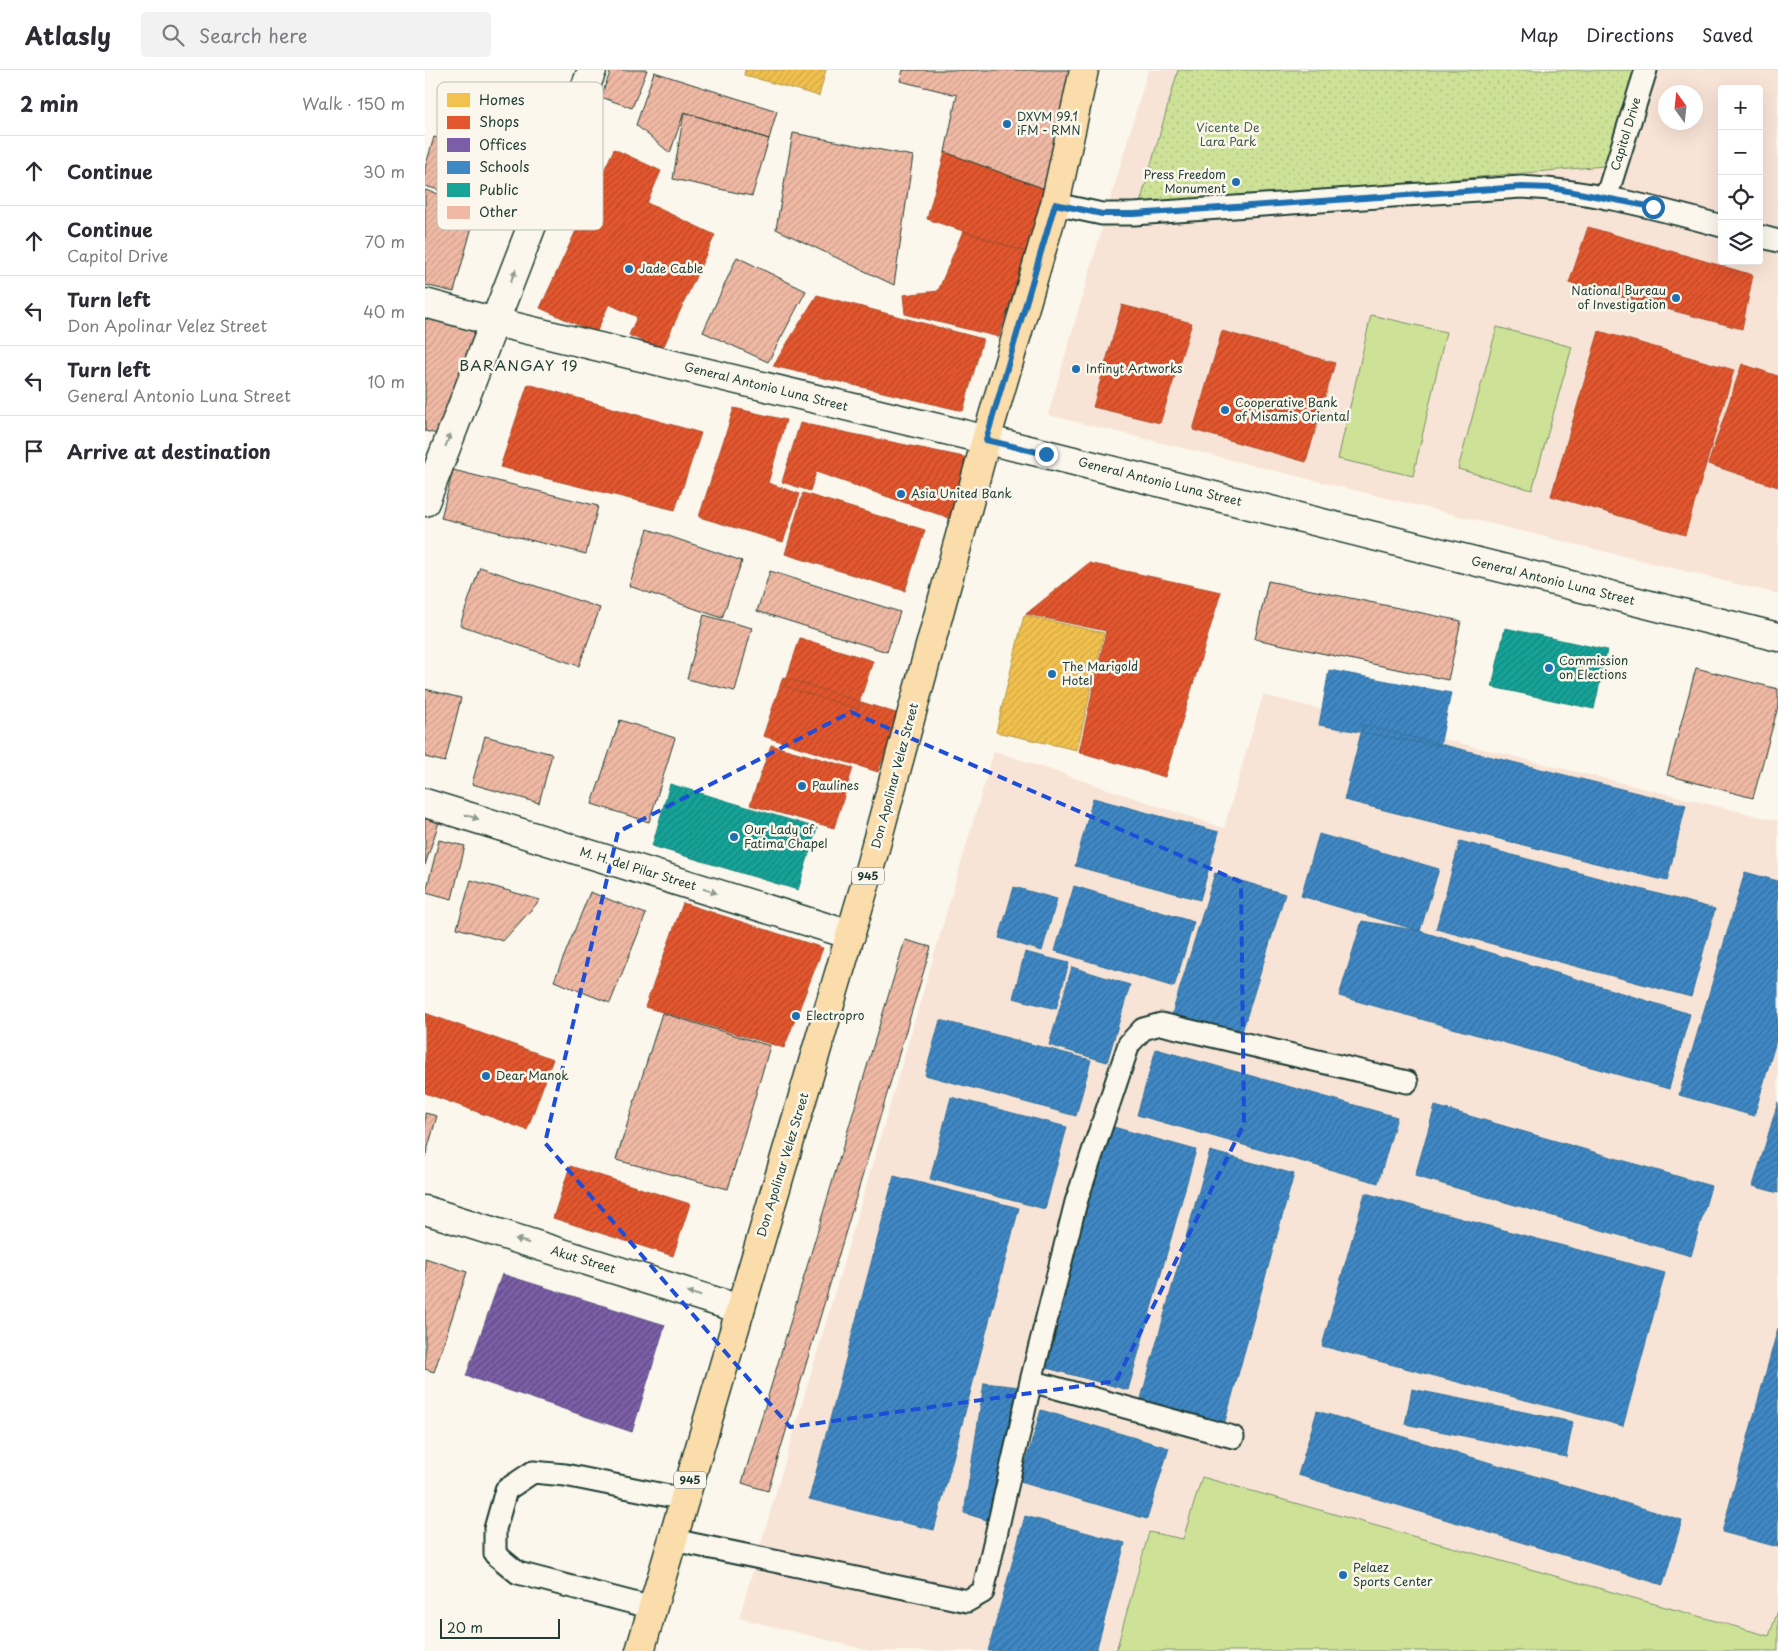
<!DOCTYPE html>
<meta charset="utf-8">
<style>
:root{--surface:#fff;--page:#f2f2f3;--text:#2b2b33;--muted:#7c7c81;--line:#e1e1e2}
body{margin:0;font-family:"Playpen Sans",sans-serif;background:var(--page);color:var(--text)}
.controls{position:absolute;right:15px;top:15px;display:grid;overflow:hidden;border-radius:5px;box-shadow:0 5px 20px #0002}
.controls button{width:45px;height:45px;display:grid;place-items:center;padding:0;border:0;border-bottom:1px solid var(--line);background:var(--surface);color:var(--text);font:25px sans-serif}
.compass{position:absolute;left:1233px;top:15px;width:45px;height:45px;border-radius:50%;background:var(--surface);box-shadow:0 5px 20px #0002;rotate:345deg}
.scale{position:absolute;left:15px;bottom:12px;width:120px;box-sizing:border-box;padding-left:5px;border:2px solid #1f3d34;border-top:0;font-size:14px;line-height:18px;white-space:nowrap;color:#1f3d34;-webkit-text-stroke:4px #fbf7ec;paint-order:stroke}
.stop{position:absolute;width:15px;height:15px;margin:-11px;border:4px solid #1f6fb2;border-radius:50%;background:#fff}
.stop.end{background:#1f6fb2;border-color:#fff;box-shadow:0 1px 5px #0008}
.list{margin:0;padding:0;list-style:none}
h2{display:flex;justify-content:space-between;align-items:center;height:65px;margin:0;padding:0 20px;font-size:21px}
h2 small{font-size:16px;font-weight:400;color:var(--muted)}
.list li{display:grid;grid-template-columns:32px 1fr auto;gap:15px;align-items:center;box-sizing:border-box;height:70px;padding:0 20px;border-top:1px solid var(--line)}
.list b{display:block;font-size:19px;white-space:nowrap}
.list p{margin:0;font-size:16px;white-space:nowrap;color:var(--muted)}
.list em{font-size:16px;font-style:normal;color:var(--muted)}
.icon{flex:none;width:28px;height:28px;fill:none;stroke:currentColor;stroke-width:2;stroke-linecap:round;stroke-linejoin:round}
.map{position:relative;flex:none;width:1353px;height:1581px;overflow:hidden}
header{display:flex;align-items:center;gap:30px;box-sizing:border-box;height:70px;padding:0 25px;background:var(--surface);border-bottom:1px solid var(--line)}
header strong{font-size:24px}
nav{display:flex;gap:28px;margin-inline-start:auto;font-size:18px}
.search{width:350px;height:45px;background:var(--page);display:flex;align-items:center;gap:12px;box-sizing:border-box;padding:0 18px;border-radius:5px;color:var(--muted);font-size:19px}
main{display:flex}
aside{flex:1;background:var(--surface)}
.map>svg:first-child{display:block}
</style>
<header>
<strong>Atlasly</strong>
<div class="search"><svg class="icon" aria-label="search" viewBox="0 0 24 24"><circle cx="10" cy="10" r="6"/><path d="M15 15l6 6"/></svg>Search here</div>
<nav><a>Map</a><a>Directions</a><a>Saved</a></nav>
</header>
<main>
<aside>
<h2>2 min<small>Walk · 150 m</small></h2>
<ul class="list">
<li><svg class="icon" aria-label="ahead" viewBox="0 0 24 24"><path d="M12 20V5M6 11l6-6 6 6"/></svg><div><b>Continue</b></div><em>30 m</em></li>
<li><svg class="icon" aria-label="ahead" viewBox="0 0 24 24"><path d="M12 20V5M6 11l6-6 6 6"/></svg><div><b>Continue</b><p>Capitol Drive</p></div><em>70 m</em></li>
<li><svg class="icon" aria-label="left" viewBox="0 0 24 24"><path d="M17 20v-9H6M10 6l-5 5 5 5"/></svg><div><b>Turn left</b><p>Don Apolinar Velez Street</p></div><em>40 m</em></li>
<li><svg class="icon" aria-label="left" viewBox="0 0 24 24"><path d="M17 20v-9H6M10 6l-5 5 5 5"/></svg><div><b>Turn left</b><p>General Antonio Luna Street</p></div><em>10 m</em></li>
<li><svg class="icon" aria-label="arrive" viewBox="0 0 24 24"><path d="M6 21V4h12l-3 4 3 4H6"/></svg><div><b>Arrive at destination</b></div></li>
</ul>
</aside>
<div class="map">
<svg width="1353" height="1581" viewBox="0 0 1353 1581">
<defs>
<pattern id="park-dots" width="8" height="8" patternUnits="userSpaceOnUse" patternTransform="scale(1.25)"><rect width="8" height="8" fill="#cde297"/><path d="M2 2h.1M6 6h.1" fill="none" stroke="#b0c383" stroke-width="1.8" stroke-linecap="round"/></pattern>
<pattern id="homes-hatch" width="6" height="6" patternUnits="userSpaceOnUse" patternTransform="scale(1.25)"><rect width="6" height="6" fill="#f2c14e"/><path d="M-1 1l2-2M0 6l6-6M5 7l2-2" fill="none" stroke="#cfa745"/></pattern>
<pattern id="shops-hatch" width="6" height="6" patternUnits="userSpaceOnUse" patternTransform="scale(1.25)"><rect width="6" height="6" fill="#e4572e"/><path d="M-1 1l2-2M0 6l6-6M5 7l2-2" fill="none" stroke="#b84928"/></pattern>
<pattern id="offices-hatch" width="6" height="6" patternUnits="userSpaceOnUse" patternTransform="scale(1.25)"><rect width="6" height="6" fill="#7b5ea7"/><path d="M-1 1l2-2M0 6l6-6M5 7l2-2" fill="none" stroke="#5e4b81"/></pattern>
<pattern id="schools-hatch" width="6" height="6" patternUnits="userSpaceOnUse" patternTransform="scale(1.25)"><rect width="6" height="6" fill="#3f88c5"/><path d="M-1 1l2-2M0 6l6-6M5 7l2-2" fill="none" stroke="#3470a1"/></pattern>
<pattern id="public-hatch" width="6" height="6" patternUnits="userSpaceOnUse" patternTransform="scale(1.25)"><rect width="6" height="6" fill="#17a398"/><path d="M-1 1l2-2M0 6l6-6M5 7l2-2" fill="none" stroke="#14867d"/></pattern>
<pattern id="building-hatch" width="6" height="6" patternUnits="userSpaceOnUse" patternTransform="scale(1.25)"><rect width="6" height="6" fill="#f0b9a4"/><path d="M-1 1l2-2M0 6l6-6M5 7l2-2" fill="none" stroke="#cda08e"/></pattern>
</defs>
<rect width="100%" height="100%" fill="#fbf7ec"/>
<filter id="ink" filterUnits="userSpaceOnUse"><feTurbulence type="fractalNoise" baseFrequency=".02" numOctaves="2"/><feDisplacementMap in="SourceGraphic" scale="10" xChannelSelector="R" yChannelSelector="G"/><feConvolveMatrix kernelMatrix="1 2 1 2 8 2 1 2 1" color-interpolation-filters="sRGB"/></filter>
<g filter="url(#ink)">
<!-- built -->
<path fill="#f8e4d6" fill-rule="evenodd" d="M723,0h630v524l-730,-179zM1297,19h37v172h-37zM1240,22h30v30h-30z
M838,625l515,126v790l-9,25 -567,-159 -19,62 -35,-7 -32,119h-246l-131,-33 255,-867 230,77z"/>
<!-- grass -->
<path fill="#cde297" stroke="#769066" d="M946,245l75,17 -33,144 -75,-17z
M1072,257l75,20 -40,143 -74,-21z
M777,1407l567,159 9,-25v40h-662l33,-119 34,7z"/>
<!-- park -->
<path fill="url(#park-dots)" stroke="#769066" d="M753,0h456l-30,96 -465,41z"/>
<!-- homes -->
<path fill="url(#homes-hatch)" stroke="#b39946" d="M320,0h81l-7,26 -75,-21z
M599,545l80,18 -27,117 -81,-18z"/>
<!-- shops -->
<path fill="url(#shops-hatch)" stroke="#a94f30" d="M189,79l47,22 -14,32 68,32 -53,115 -33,-15 8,-18 -28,-13 -13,29 -56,-25z
M520,82l103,38 -22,62 -99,-33z
M1163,157l165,48 -11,54 -173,-46z
M538,161l63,21 -27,85 -94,-23 -2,-19 35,-4z
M392,225l166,44 -20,72 -190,-45z
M697,235l70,18 -32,100 -67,-16z
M797,261l113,32 -29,99 -113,-32z
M1174,261l135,39 -49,165 -134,-39z
M1317,294l36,12v111l-70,-23z
M103,314l173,49 -26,77 -175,-43z
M309,338l52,12 -18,63 32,11 -17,48 -84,-25z
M375,353l169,35 -17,61 -136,-47 -6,19 -28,-9z
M378,423l122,37 -20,61 -120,-37z
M664,493l132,29 -56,185 -86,-25 27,-121 -80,-17z
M375,568l73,23 -16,48 -73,-23z
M358,607l116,37 -21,58 -115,-36z
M346,675l82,23 -19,60 -84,-23z
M258,833l140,45 -39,100 -139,-41z
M0,943l128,46 -26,71 -102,-37z
M145,1096l120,38 -17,52 -120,-38z"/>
<!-- offices -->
<path fill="url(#offices-hatch)" stroke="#5f5484" d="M77,1204l163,51 -33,107 -166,-56z"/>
<!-- schools -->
<path fill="url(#schools-hatch)" stroke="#35729a" d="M904,600l122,23 -11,53 -121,-21z
M938,655l323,80 -19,76 -323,-81z
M668,728l126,34 -19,68 -125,-34z
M894,764l120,35 -19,62 -119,-35z
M1035,771l255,68 -24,88 -255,-68z
M1320,802l33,9v153l-24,82 -75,-21z
M790,803l70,21 -45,144 -69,-21z
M649,816l120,36 -20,65 -119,-36z
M589,817l43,12 -15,52 -43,-13z
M937,851l58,10 270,83 -21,75 -330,-93z
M600,882l44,11 -13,46 -43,-11z
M647,897l58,18 -23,77 -58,-17z
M515,950l151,40 -15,56 -151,-41z
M731,979l241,68 -19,66 -241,-68z
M526,1027l116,30 -22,82 -115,-30z
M1353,1032v91l-25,-7z
M1010,1036l276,80 -20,70 -276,-80z
M685,1056l86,24 -68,240 -85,-23z
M785,1081l84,23 -70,251 -84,-23z
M469,1106l125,32 -85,322 -125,-31z
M940,1123l300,80 -42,153 -301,-80z
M1353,1258v219l-56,-15z
M559,1313l36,4 -24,136 -32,-10z
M987,1319l161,33 -7,35 -161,-33z
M616,1340l128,38 -22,71 -127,-37z
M892,1341l365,109 -19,65 -365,-110z
M600,1446l100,27 -29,108h-108z"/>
<!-- public -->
<path fill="url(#public-hatch)" stroke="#19847a" d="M1080,558l102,22 -13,59 -102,-22z
M245,714l147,44 -19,62 -146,-44z"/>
<!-- building -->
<path fill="url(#building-hatch)" stroke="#1f3d34" d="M186,0h36l-15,38 -31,-11z
M478,0h172l-27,120 -103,-38 12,-57 -57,-14z
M229,2l123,39 -8,28 -85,-27 -14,41 -34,-28z
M259,42l85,27 -17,57 -79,-17z
M368,63l120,23 -19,129 -118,-56z
M9,67l58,15 -14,49 -53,-15v-18z
M0,120l53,15 -24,87 -29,-7z
M312,187l69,34 -38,71 -65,-30z
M0,245l52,13 -28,109 -24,-6z
M28,400l145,36 -12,48 -145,-36z
M223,459l94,32 -20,57 -93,-32z
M55,497l120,41 -21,58 -119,-41z
M345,501l130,41 -13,40 -130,-41z
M843,511l193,40 -13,59 -193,-41z
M279,545l48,13 -17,63 -48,-12z
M1271,598l82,21v18l-25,91 -86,-23z
M0,619l36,9 -16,64 -20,-5z
M195,650l55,18 -26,84 -57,-18z
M60,666l67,18 -13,49 -67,-19z
M0,747l14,5 -14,43z
M14,770l26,6 -13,53 -26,-7z
M46,810l69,20 -37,41 -46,-13z
M165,822l56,22 -36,89 -56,-22z
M480,870l26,7 -163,544 -26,-8z
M237,943l108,33 -42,143 -112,-29z
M0,1043l12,3 -12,42z
M0,1188l42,14 -33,100 -9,-3z"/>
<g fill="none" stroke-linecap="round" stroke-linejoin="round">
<!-- lane casing -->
<g stroke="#1f3d34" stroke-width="25">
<path id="lane" d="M1181,128l40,-128
M630,134l47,10h32l387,-27c68,3 135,21 201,39
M1334,166l19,5
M606,1311l202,56
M248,1470l294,61 16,-9 48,-211 45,-179 53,-158 14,-15 18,-5 246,58
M228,1538l-135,-35 -23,-19v-25l11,-39 27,-18 32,3 119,24"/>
</g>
<!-- street casing -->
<g stroke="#1f3d34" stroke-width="31">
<path id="street" d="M0,733l426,132
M0,1140l315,99"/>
</g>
<!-- secondary casing -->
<g stroke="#1f3d34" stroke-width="31">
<path id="secondary" d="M0,233l70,19 551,132 732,183
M0,432l167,-432"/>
</g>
<!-- primary casing -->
<g stroke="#1f3d34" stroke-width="31">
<path id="primary" d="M215,1581l225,-766 121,-445 69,-236 29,-134"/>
</g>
<!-- lane -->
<use href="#lane" stroke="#fbf7ec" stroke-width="21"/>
<!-- street -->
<use href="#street" stroke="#fbf7ec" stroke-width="28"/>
<!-- secondary -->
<use href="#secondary" stroke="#fbf7ec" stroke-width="28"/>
<!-- primary -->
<use href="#primary" stroke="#fbddab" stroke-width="28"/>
</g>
<!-- one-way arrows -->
<defs><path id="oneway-solid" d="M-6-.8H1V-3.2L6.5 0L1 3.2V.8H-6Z" transform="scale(1.25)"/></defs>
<g fill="#8d9a90">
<use href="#oneway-solid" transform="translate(88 206) rotate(-69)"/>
<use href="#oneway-solid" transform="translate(23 370) rotate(-69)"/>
<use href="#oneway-solid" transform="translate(47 747) rotate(17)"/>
<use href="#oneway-solid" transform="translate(285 821) rotate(17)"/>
<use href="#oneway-solid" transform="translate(97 1171) rotate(-163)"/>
<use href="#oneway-solid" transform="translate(269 1224) rotate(-163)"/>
</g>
</g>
<g fill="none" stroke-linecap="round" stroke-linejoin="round" filter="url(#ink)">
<!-- route -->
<path stroke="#1f6fb2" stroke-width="6" d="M621,384l-60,-14 69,-236 47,10h32l387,-27 31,1 101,19"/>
</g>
<!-- marked area -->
<path fill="none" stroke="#1d4ed8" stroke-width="4" stroke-dasharray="10 6" stroke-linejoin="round" d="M426,642l390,170 3,242 -128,257 -326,46 -245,-284 73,-311z"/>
<!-- markers -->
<g fill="#1f6fb2" stroke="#fbf7ec" stroke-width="2">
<circle cx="582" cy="54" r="5"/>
<circle cx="811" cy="112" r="5"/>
<circle cx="204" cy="199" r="5"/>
<circle cx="1251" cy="228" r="5"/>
<circle cx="651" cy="299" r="5"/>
<circle cx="800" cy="340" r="5"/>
<circle cx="476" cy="424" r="5"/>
<circle cx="1124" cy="598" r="5"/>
<circle cx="627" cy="604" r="5"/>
<circle cx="377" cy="716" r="5"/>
<circle cx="309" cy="767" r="5"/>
<circle cx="371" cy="946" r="5"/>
<circle cx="61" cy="1006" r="5"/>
<circle cx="918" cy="1505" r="5"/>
</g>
<g text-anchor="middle" stroke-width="5" stroke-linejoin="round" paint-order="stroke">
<!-- shield labels -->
<g fill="#fbf7ec" stroke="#61756b" stroke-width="1">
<rect x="427" y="797.5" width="32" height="17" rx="4"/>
<rect x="249" y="1401.5" width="32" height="17" rx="4"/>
</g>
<g font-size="11" font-weight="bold" fill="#1f3d34">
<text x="443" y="810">945</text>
<text x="265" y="1414">945</text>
</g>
<!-- poi labels -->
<g font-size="12" fill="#1f3d34" stroke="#fbf7ec" text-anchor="start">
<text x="592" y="51">DXVM 99.1<tspan x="592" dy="14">iFM - RMN</tspan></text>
<text x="801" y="109" text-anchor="end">Press Freedom<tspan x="801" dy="14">Monument</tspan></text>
<text x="214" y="203">Jade Cable</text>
<text x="1241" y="225" text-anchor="end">National Bureau<tspan x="1241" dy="14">of Investigation</tspan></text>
<text x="661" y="303">Infinyt Artworks</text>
<text x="810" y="337">Cooperative Bank<tspan x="810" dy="14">of Misamis Oriental</tspan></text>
<text x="486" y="428">Asia United Bank</text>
<text x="1134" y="595">Commission<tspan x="1134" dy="14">on Elections</tspan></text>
<text x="637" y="601">The Marigold<tspan x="637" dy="14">Hotel</tspan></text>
<text x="387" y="720">Paulines</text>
<text x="319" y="764">Our Lady of<tspan x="319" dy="14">Fatima Chapel</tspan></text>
<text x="381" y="950">Electropro</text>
<text x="71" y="1010">Dear Manok</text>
<text x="928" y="1502">Pelaez<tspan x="928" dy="14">Sports Center</tspan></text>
</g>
<!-- park labels -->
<g font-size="12" fill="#425e48" stroke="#fbf7ec">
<text x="803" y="62">Vicente De<tspan x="803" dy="14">Lara Park</tspan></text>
</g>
<!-- street labels -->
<g font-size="12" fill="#1f3d34" stroke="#fbf7ec">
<text transform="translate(1201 64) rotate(-73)" y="4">Capitol Drive</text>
<text transform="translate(341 317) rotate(14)" y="4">General Antonio Luna Street</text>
<text transform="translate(735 412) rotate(14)" y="4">General Antonio Luna Street</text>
<text transform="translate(1128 511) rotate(14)" y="4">General Antonio Luna Street</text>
<text transform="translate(470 706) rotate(-75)" y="4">Don Apolinar Velez Street</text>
<text transform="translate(213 799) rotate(17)" y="4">M. H. del Pilar Street</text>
<text transform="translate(358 1095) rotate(-73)" y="4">Don Apolinar Velez Street</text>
<text transform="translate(158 1190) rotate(17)" y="4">Akut Street</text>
</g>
<!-- quarter labels -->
<g font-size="15" letter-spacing="1" fill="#1f3d34" stroke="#fbf7ec">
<text x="94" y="301">BARANGAY 19</text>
</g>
</g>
<!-- legend -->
<rect x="12" y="12" width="166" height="148" rx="8" fill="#fbf7ec" stroke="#b9bfb5" stroke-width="1"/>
<rect x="22" y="23" width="23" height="14" fill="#f2c14e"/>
<rect x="22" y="46" width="23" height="13" fill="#e4572e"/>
<rect x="22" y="68" width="23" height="14" fill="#7b5ea7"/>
<rect x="22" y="91" width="23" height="13" fill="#3f88c5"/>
<rect x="22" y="113" width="23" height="14" fill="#17a398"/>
<rect x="22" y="136" width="23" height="13" fill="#f0b9a4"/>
<g font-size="14" fill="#1f3d34">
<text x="54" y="35">Homes</text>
<text x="54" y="57">Shops</text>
<text x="54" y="80">Offices</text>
<text x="54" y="102">Schools</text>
<text x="54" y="125">Public</text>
<text x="54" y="147">Other</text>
</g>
</svg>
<div class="controls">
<button>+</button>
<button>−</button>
<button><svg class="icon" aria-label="locate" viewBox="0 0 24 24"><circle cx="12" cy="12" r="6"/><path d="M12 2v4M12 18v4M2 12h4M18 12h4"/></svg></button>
<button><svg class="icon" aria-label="layers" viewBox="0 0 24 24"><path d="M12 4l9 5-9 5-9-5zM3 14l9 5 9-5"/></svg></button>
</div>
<svg class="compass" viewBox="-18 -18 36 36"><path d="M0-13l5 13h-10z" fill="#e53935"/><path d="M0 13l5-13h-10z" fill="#7c7c81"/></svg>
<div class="scale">20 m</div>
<div class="stop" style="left:1228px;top:137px"></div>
<div class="stop end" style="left:621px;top:384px"></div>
</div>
</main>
